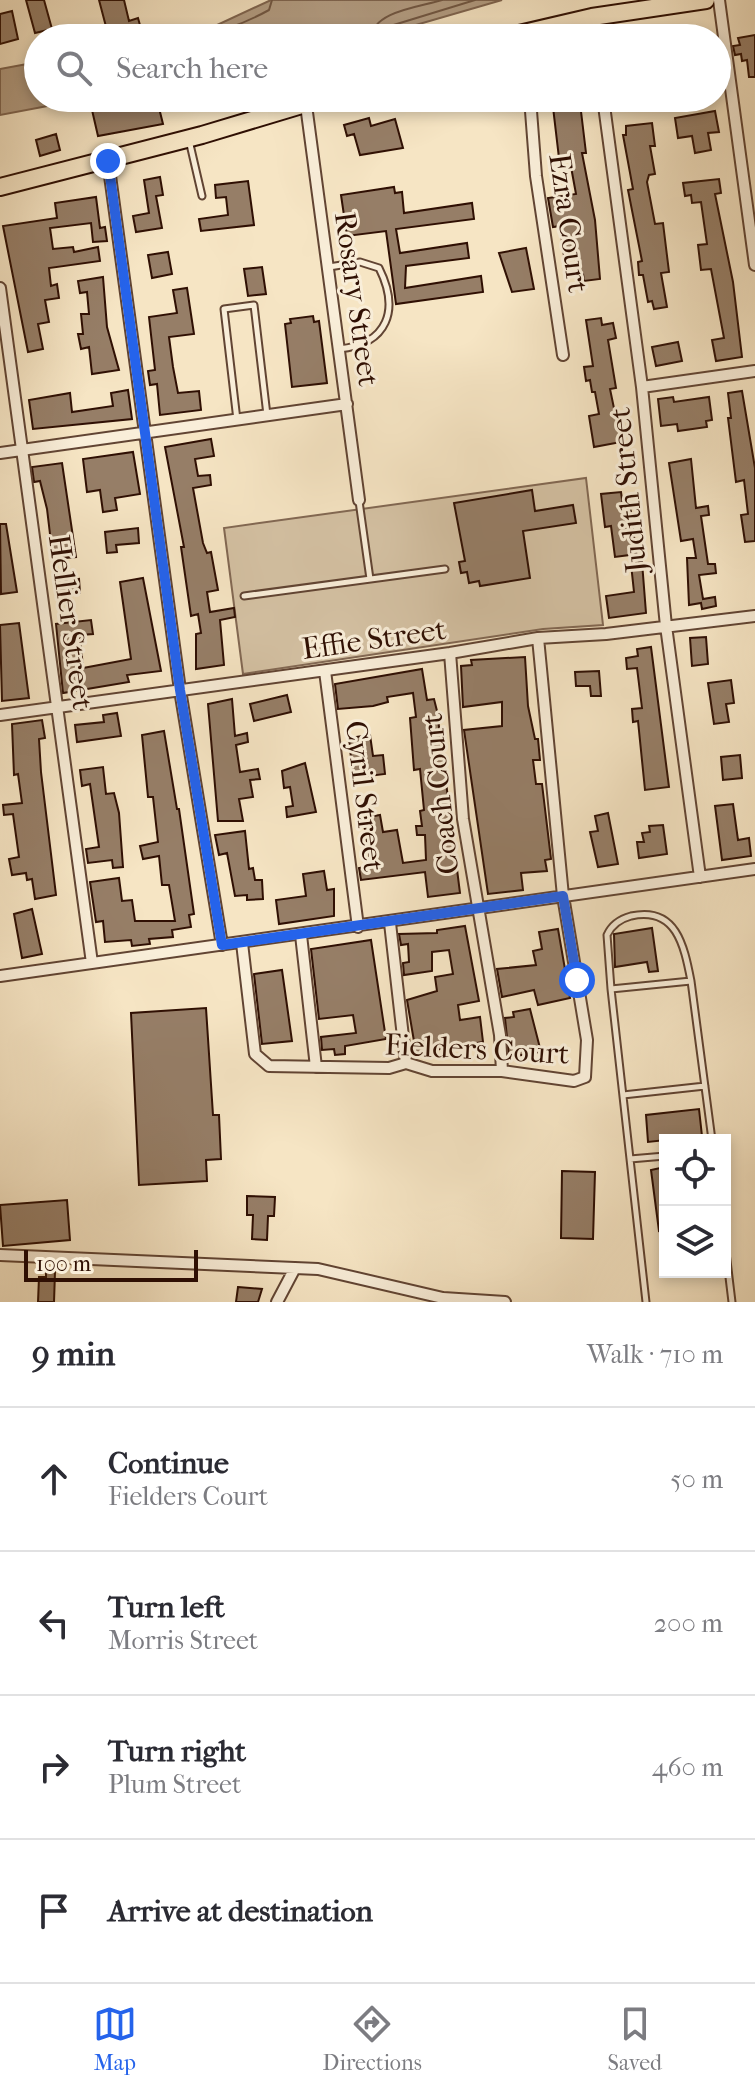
<!DOCTYPE html>
<meta charset="utf-8">
<style>
:root{--surface:#fff;--page:#f2f2f3;--text:#2b2b33;--muted:#7c7c81;--line:#e1e1e2;--accent:#2563eb}
body{margin:0;font-family:"IM FELL French Canon",serif;background:var(--page);color:var(--text)}
.controls{position:absolute;right:24px;bottom:24px;display:grid;overflow:hidden;border-radius:0px;box-shadow:0 4px 12px #0003}
.controls button{width:72px;height:72px;display:grid;place-items:center;padding:0;border:0;border-bottom:2px solid var(--line);background:var(--surface);color:var(--text);font:40px sans-serif}
.scale{position:absolute;left:24px;bottom:20px;width:174px;box-sizing:border-box;padding-left:8px;border:4px solid #2f0f03;border-top:0;font-size:22px;line-height:28px;white-space:nowrap;color:#2f0f03;-webkit-text-stroke:6px #f9eed9;paint-order:stroke}
.stop{position:absolute;width:24px;height:24px;margin:-18px;border:6px solid #2563eb;border-radius:50%;background:#fff}
.stop.end{background:#2563eb;border-color:#fff;box-shadow:0 2px 8px #0008}
.list{margin:0;padding:0;list-style:none}
h2{display:flex;justify-content:space-between;align-items:center;height:104px;margin:0;padding:0 32px;font-size:34px}
h2 small{font-size:26px;font-weight:400;color:var(--muted)}
.list li{display:grid;grid-template-columns:52px 1fr auto;gap:24px;align-items:center;box-sizing:border-box;height:144px;padding:0 32px;border-top:2px solid var(--line)}
.list b{display:block;font-size:30px;white-space:nowrap}
.list p{margin:0;font-size:26px;white-space:nowrap;color:var(--muted)}
.list em{font-size:26px;font-style:normal;color:var(--muted)}
.icon{flex:none;width:44px;height:44px;fill:none;stroke:currentColor;stroke-width:2;stroke-linecap:round;stroke-linejoin:round}
.map{position:relative;flex:none;width:755px;height:1302px;overflow:hidden}
.search{position:absolute;background:var(--surface);box-shadow:0 4px 12px #0003;left:24px;right:24px;top:24px;height:88px;display:flex;align-items:center;gap:20px;box-sizing:border-box;padding:0 28px;border-radius:44px;color:var(--muted);font-size:30px}
.sheet{height:680px;background:var(--surface)}
nav{display:flex;justify-content:space-around;align-items:center;box-sizing:border-box;height:112px;border-top:2px solid var(--line);background:var(--surface);font-size:22px;color:var(--muted)}
nav a{display:grid;justify-items:center;gap:4px}
nav .on{color:var(--accent)}
.map>svg:first-child{display:block}
</style>
<div class="map">
<svg width="755" height="1302" viewBox="0 0 755 1302">
<rect width="100%" height="100%" fill="#f6e5c4"/>
<filter id="stains"><feTurbulence type="fractalNoise" baseFrequency=".0025" numOctaves="4"/><feColorMatrix values="0 0 0 0 .2 0 0 0 0 .09 0 0 0 0 .02 0 0 0 .5 -.17"/></filter>
<radialGradient id="worn" r=".72"><stop offset=".6" stop-color="#630" stop-opacity="0"/><stop offset="1" stop-color="#630" stop-opacity=".3"/></radialGradient>
<!-- green -->
<path fill="#d4c1a3" stroke="#826853" stroke-width="2" d="M586,478l17,147 -60,4 -300,45 -19,-146z"/>
<!-- water -->
<path fill="#b29c82" stroke="#7e644f" stroke-width="2" d="M271,0h231l-131,38h-237l81,-12z
M38,62v36h52l-90,17v-46z"/>
<g fill="none" stroke-linecap="round" stroke-linejoin="round">
<!-- shore -->
<path stroke="#705642" stroke-width="2" d="M183,38c32,-4 57,-12 86,-28l3,-10
M371,38c2,-27 49,-31 71,-38
M381,38l6,-11 88,-27"/>
</g>
<!-- building -->
<path fill="#967e67" stroke="#2f0f03" stroke-width="2" d="M26,0h18l8,29 -17,4z
M99,0h25l5,21 9,-3 5,18 -34,2z
M12,11l6,28 -18,5v-30z
M755,35v42h-6l-2,-17 -5,1 -1,-7 -6,1 -2,-9 7,-1 -2,-7z
M131,100l2,6 24,-6 6,24 -65,12 -6,-26z
M580,103l6,50h-4l13,67 5,59 -16,2 -1,-7 -5,1 -3,-21 -11,2 -4,-30 -7,1 -5,-29 28,-4 -7,-38 -10,2 -6,-51z
M715,111l4,21 -11,1 3,17 -16,3 -3,-17 -14,2 -3,-20z
M369,118l2,8 24,-7 8,29 -43,7 -6,-21 -7,2 -3,-11z
M652,123l3,23h-5l5,28 -6,1 -2,7 8,42 8,-1 6,49 -8,1 6,34 -13,2 -2,-8 -4,1 -5,-27h-4l-1,-13 4,-1 -14,-71 5,-1 -10,-54h3v-9z
M56,134l4,16 -20,6 -4,-16z
M160,177l3,18 -7,1 6,32 -26,4 -3,-16 16,-3 -5,-33z
M719,179l2,14 -6,1 18,88 9,75 -26,4 -4,-21 12,-2 -13,-69 -10,1 -3,-25 9,-1 -6,-42 -9,1 -1,-8 -6,1 -2,-13z
M248,181l6,44 -53,6 -2,-12 29,-4 -2,-18 -10,1 -1,-13z
M394,187l1,6 7,-1 2,21 68,-10 2,16 -78,10 4,24 67,-10 2,15 -63,8 -1,22 76,-12 2,16 -87,12 -10,-73 -39,5 -6,-41z
M96,197l4,31 5,-1 2,14 -14,1 -2,-19 -41,5 3,21 20,-2 1,5 24,-5 2,14 -51,7 2,18 6,-2 2,14 -14,2 4,22 -11,2 5,25 -15,3 -25,-126 54,-8 -2,-15z
M526,248l8,41 -22,3 -13,-39z
M168,252l4,22 -20,4 -4,-23z
M262,267l4,27 -18,2 -4,-27z
M103,277l4,50 12,43 -27,4 -3,-27 -8,2 -3,-15h5l-2,-20h8l-2,-22 -7,1 -2,-12z
M187,288l7,46 -25,3 4,30 5,26 21,-2 2,19 -41,5 -3,-31 -7,1 -2,-14 7,-1 -6,-53 28,-4 -4,-23z
M313,316l1,6 5,-1 8,62 -35,4 -7,-63 6,-1 -1,-4z
M601,318l1,7 11,-2 3,15 -8,2 8,48 -6,1 11,53 -27,5 -5,-31 10,-2 -4,-22h-3l-2,-12 -4,1 -2,-14 9,-1 -7,-46z
M678,342l4,19 -26,5 -4,-19z
M128,390l4,29 -99,10 -4,-29 41,-7 2,19 41,-6 -2,-13z
M742,391l13,77v73l-10,1 -4,-27 7,-1 -4,-34 -8,2 -8,-64h3l-3,-25z
M673,397l1,5 35,-5 3,23 -6,1 1,6 -29,4 -1,-7 -16,2 -3,-27z
M211,439l3,17 -19,3 3,17 12,-1 1,10 -18,3 10,55 4,10 4,-1 7,38 -11,2 3,20 24,-4 1,9 -15,3 4,45 -28,4v-35l5,-1 -3,-19 -7,2 -10,-69h3l-19,-100z
M133,452l7,42 -25,4 2,12 -14,2 -3,-22 -13,2 -4,-33z
M691,459l5,49 12,-2 1,9 -8,1 7,48h7l1,9 -17,2 4,24 12,-2 1,9 -14,3 -1,-6 -12,2 -2,-47h9l-3,-19 -12,2 -12,-78z
M62,463l14,94 -23,2 -6,-50 -7,-28 -6,1 -2,-15z
M532,490l3,21 38,-6 3,18 -53,8 7,47 -50,8 -1,-5 -10,2 -2,-11 -6,1 -2,-11 6,-1 -11,-58z
M621,492l2,14 7,-1 6,47 3,10h3l4,51 -37,5 -3,-22 28,-4 -4,-37 -15,2 -4,-31 -6,1 -4,-33z
M0,524h6l11,68 -16,2z
M138,528l1,15 -23,2 1,7 -10,1 -2,-21z
M64,576l1,5 14,-2 1,14 -24,3 -3,-19z
M143,578l18,93 -34,4 2,7 -66,11 -7,-69 35,-4 2,14 -13,1 3,33 48,-9 -11,-77z
M19,623l10,75 -27,3 -2,-76z
M706,637l2,27 -16,2 -2,-28z
M651,647l18,140 -24,3 -7,-69 -5,1 -1,-13 10,-1 -5,-40 -10,1 -1,-11 12,-2 -1,-7z
M525,657l3,49 7,33h3l2,21h-7l3,24h6l9,75 -6,1 2,11 -26,2 2,17 -35,4 -24,-164 38,-4v-24l-39,5 -2,-41 11,-1 -1,-5z
M422,669l5,31 7,-1 3,12 23,182 -32,4 -3,-25 -64,8 -2,-12 12,-2 -8,-48 17,-3 3,17 14,-2 6,33 23,-3 -1,-25h-8l-1,-9h6l-2,-15 4,-1 -4,-41 -6,1 -4,-52 6,-1 -3,-24 -26,4 1,5 -15,4 -35,3 -3,-25z
M599,671l2,25h-10l-1,-10h-14l-1,-14z
M731,680l3,23 -8,1 3,18 -15,2 -6,-41z
M287,695l4,17 -37,9 -4,-17z
M232,699l3,37 12,-3 1,9 -12,3 4,27 18,-3 2,10 -10,1 3,17 -14,2 4,22h-25l-10,-117z
M117,713l4,23 -44,6 -2,-17 29,-3 -1,-7z
M42,720l3,18 -6,1 2,33 15,123 -21,4 -3,-20 -5,1 -1,-7 -14,2 -3,-16 10,-2 -6,-43 -9,1 -1,-10 19,-2 -4,-29 -4,1 -2,-51z
M164,731l13,78h2l15,105 -5,1 2,12 -19,3 1,7 -24,2 1,5 -18,2 -1,-6 -26,2 -2,-21 -7,1 -6,-40 29,-4 3,23 10,-1 3,21h40l-6,-36h-7l-3,-29 -16,3 -3,-13 18,-4 -5,-45h-5l-6,-62z
M370,735l3,21 10,-1 2,19 -32,4 -4,-40z
M740,755l2,23 -19,2 -2,-23z
M305,763l11,49 -29,5 -1,-10 7,-1 -3,-19 -6,1 -2,-17z
M103,767l3,27 8,-1 5,20 4,54 -10,1 -1,-8 -24,3 -2,-14 13,-2 -9,-63 -8,2 -2,-16z
M733,804l5,36 11,-2 2,18 -29,4 -7,-54z
M608,813l10,51 -20,3 -8,-35 8,-1 -3,-15z
M663,825l4,29 -28,4 -2,-16h7l-2,-9 8,-1 -1,-6z
M245,831l4,38 4,-1 2,12h7l1,19 -16,1v-5l-12,1 -8,-43 -8,2 -4,-20z
M324,871l3,19 7,-1v27l-55,8 -3,-24 30,-4 -3,-22z
M32,909l10,45 -20,4 -8,-44z
M465,926l14,75 -21,4 2,15 20,-3 3,25 -67,11 -9,-53 30,-9 -2,-14 18,-3 -4,-24 -17,2v19l-28,4 -1,-12 6,-1 -1,-18 -7,1 -2,-11 38,-1v-3z
M652,928l6,43 -9,1 -2,-10 -32,5 -1,-33z
M558,929l12,69 -32,7 -4,-15 -32,7 -5,-28 39,-4 -3,-14 9,-2 -3,-17z
M371,940l15,99 -41,7v8l-10,1 -1,-6 -12,1 -1,-13 35,-4 -3,-18 -34,4 -8,-70z
M282,970l10,71 -30,3 -8,-70z
M206,1008l7,107h6l2,44 -15,1 1,21 -68,4 -8,-172z
M530,1009l11,43 -32,5 -4,-39 9,-1 -1,-5z
M699,1109l3,27 -54,6 -2,-27z
M665,1167v63l-6,1 -8,-61z
M562,1171l33,1 -2,67 -32,-1z
M247,1196l28,1 -1,19h-6l-1,24 -15,-1 1,-24h-6z
M67,1200l3,40 -67,6 -3,-41z
M46,1272h9l-1,30h-16l1,-25h7z
M238,1287l24,2 -4,13h-22z"/>
<g fill="none" stroke-linecap="round" stroke-linejoin="round">
<!-- service casing -->
<g stroke="#614433" stroke-width="9">
<path id="service" d="M189,140l13,56
M329,267l31,-5 19,6c21,42 9,76 -40,81
M237,420l-13,-111 30,-4 13,110
M359,501l11,78
M244,596l201,-27
M611,989l-4,-54c5,-11 13,-16 24,-19 45,-10 53,29 60,65
M623,1095l82,-9
M630,1159l35,-3
M725,1244l7,58
M646,1302l-35,-313 80,-8 21,159"/>
</g>
<!-- minor casing -->
<g stroke="#614433" stroke-width="14">
<path id="minor" d="M719,0l36,265
M592,17l3,21
M530,98l6,78 27,179
M603,98l39,289 24,239 34,251
M306,105l53,395
M108,161l72,529 42,255
M0,288l92,675
M642,387l113,-16
M0,453l347,-49
M450,653l13,166 37,216 2,36
M325,671l33,256
M0,715l450,-62 88,-15 68,-4 149,-18
M390,923l16,140
M301,935l15,132
M242,943l13,111 14,12 120,2 17,-5 26,8h70l72,10 11,-4 2,-37 -24,-144 -25,-258
M0,976l755,-107
M0,1255l318,14 125,29 62,4
M277,1302l18,-34"/>
</g>
<!-- primary casing -->
<g stroke="#2f0f03" stroke-width="20">
<path id="primary" d="M502,38l90,-21 114,-17
M0,187l202,-52 123,-37"/>
</g>
<!-- service -->
<use href="#service" stroke="#f9eed9" stroke-width="5"/>
<!-- minor -->
<use href="#minor" stroke="#f9eed9" stroke-width="10"/>
<!-- primary -->
<use href="#primary" stroke="#f6e5c4" stroke-width="16"/>
</g>
<g fill="none" stroke-linecap="round" stroke-linejoin="round">
<!-- route -->
<path stroke="#2563eb" stroke-width="10" d="M108,161l72,529 42,255 341,-49 14,84"/>
</g>
<g text-anchor="middle" stroke-width="6" stroke-linejoin="round" paint-order="stroke">
<!-- street labels -->
<g font-size="30" fill="#2f0f03" stroke="#f9eed9">
<text transform="translate(569 223) rotate(82)" y="10">Ezra Court</text>
<text transform="translate(357 299) rotate(82)" y="10">Rosary Street</text>
<text transform="translate(628 490) rotate(-96)" y="10">Judith Street</text>
<text transform="translate(71 622) rotate(82)" y="10">Hellier Street</text>
<text transform="translate(374 639) rotate(-8)" y="10">Effie Street</text>
<text transform="translate(440 794) rotate(-96)" y="10">Coach Court</text>
<text transform="translate(365 796) rotate(83)" y="10">Cyril Street</text>
<text transform="translate(477 1049) rotate(3)" y="10">Fielders Court</text>
</g>
</g>
<rect width="100%" height="100%" filter="url(#stains)"/>
<rect width="100%" height="100%" fill="url(#worn)"/>
</svg>
<div class="controls">
<button><svg class="icon" aria-label="locate" viewBox="0 0 24 24"><circle cx="12" cy="12" r="6"/><path d="M12 2v4M12 18v4M2 12h4M18 12h4"/></svg></button>
<button><svg class="icon" aria-label="layers" viewBox="0 0 24 24"><path d="M12 4l9 5-9 5-9-5zM3 14l9 5 9-5"/></svg></button>
</div>
<div class="scale">100 m</div>
<div class="stop" style="left:577px;top:980px"></div>
<div class="stop end" style="left:108px;top:161px"></div>
<div class="search"><svg class="icon" aria-label="search" viewBox="0 0 24 24"><circle cx="10" cy="10" r="6"/><path d="M15 15l6 6"/></svg>Search here</div>
</div>
<section class="sheet">
<h2>9 min<small>Walk · 710 m</small></h2>
<ul class="list">
<li><svg class="icon" aria-label="ahead" viewBox="0 0 24 24"><path d="M12 20V5M6 11l6-6 6 6"/></svg><div><b>Continue</b><p>Fielders Court</p></div><em>50 m</em></li>
<li><svg class="icon" aria-label="left" viewBox="0 0 24 24"><path d="M17 20v-9H6M10 6l-5 5 5 5"/></svg><div><b>Turn left</b><p>Morris Street</p></div><em>200 m</em></li>
<li><svg class="icon" aria-label="right" viewBox="0 0 24 24"><path d="M7 20v-9h11M14 6l5 5-5 5"/></svg><div><b>Turn right</b><p>Plum Street</p></div><em>460 m</em></li>
<li><svg class="icon" aria-label="arrive" viewBox="0 0 24 24"><path d="M6 21V4h12l-3 4 3 4H6"/></svg><div><b>Arrive at destination</b></div></li>
</ul>
</section>
<nav>
<a class="on"><svg class="icon" aria-label="map" viewBox="0 0 24 24"><path d="M3 6l6-2 6 2 6-2v14l-6 2-6-2-6 2zM9 4v14M15 6v14"/></svg>Map</a>
<a><svg class="icon" aria-label="directions" viewBox="0 0 24 24"><path d="M12 3l9 9-9 9-9-9zM9 14v-3h6M13 9l2 2-2 2"/></svg>Directions</a>
<a><svg class="icon" aria-label="saved" viewBox="0 0 24 24"><path d="M7 4h10v16l-5-4-5 4z"/></svg>Saved</a>
</nav>
